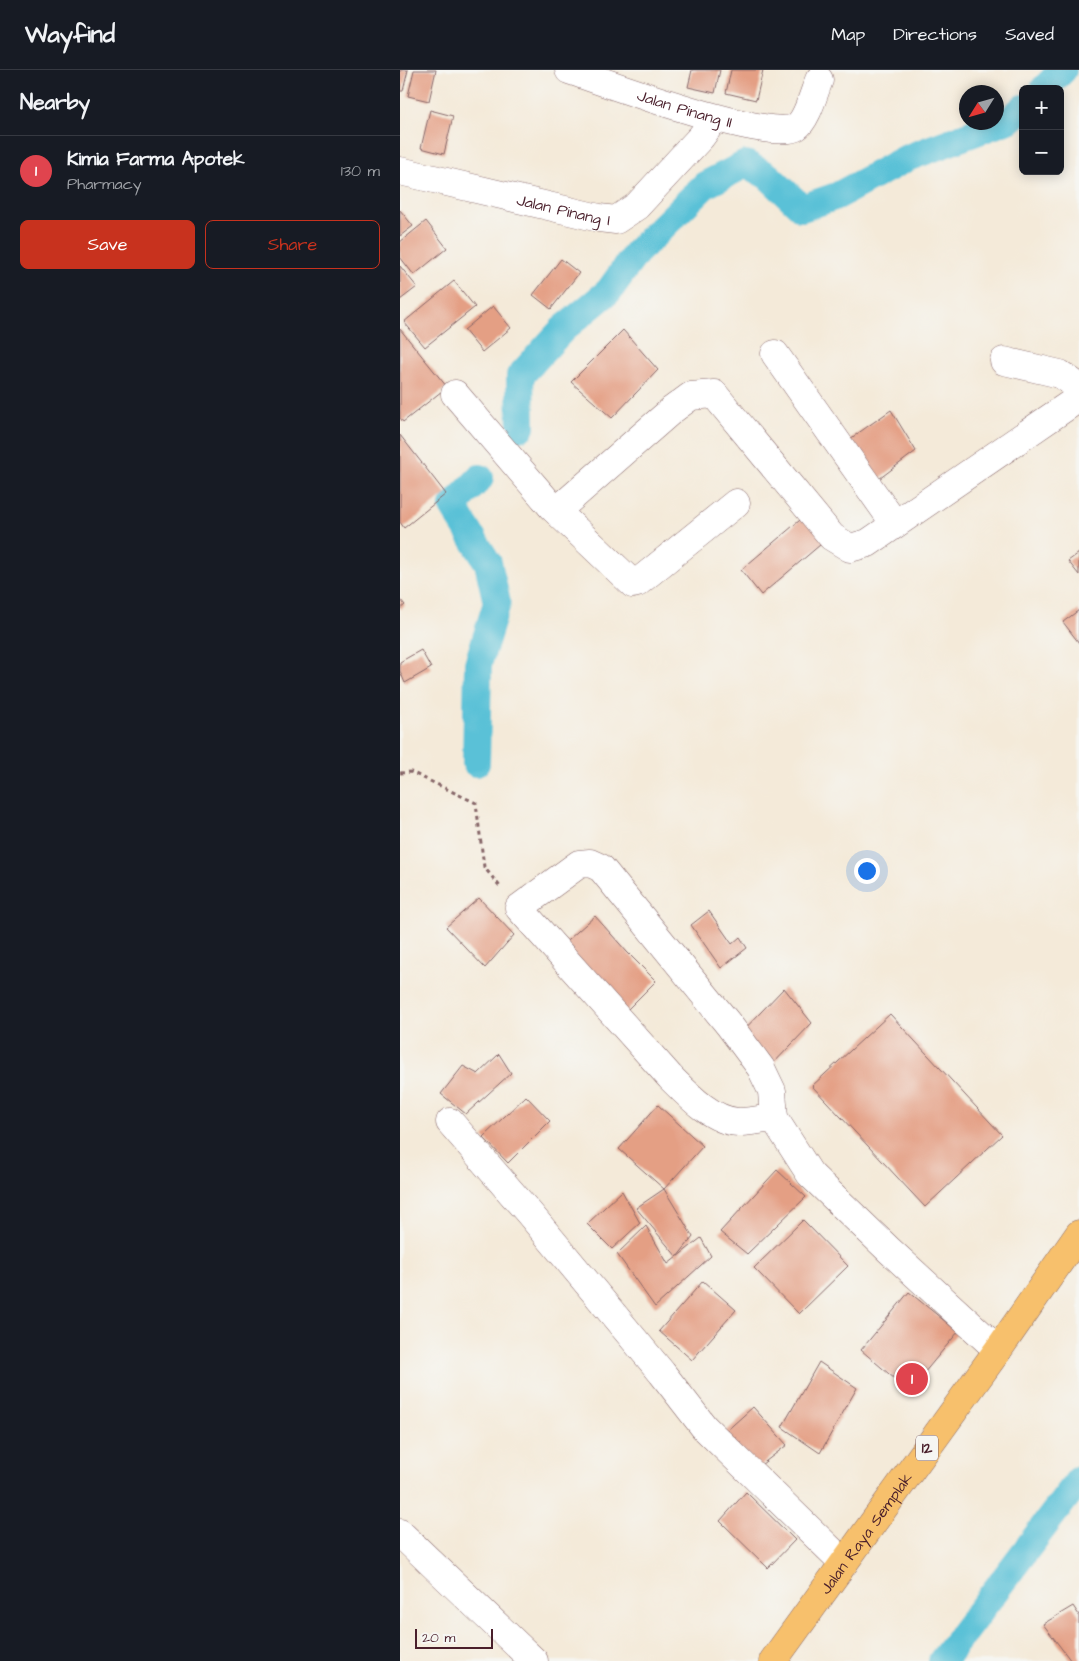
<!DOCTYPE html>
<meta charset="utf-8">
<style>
:root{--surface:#171b24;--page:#20242c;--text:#f1f3f6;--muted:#9ea1a6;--line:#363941;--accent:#c8321e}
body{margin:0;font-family:"Architects Daughter",sans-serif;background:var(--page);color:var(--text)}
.controls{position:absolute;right:15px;top:15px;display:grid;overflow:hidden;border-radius:8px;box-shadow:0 2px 12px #0003}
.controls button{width:45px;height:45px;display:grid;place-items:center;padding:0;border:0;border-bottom:1px solid var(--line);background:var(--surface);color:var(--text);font:25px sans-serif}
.compass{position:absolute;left:559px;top:15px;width:45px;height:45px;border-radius:50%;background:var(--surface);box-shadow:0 2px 12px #0003;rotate:233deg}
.scale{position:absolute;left:15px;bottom:12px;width:78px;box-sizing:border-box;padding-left:5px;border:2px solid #4a1f2b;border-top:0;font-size:14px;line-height:18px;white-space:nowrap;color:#4a1f2b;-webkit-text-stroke:4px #f6f6f2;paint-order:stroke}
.you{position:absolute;left:466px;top:800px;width:18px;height:18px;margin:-12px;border:4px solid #fff;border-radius:50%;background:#1a73e8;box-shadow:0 0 0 8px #1a73e833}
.badge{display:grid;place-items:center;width:32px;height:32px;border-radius:50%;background:var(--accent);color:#fff;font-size:16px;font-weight:700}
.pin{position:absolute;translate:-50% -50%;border:2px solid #fff;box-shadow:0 1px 5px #0006}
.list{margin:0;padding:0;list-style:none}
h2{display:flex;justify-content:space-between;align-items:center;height:65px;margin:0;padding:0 20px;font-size:21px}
h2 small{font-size:16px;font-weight:400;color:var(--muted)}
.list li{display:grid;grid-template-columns:32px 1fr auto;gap:15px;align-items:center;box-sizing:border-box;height:70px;padding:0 20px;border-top:1px solid var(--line)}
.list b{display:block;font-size:19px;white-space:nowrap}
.list p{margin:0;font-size:16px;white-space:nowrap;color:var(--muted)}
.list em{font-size:16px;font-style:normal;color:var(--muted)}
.actions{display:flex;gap:10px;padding:15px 20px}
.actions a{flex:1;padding:11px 0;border:1px solid var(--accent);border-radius:8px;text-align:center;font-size:18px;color:var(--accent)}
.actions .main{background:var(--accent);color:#fff}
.map{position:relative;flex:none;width:679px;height:1591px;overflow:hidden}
header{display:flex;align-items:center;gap:30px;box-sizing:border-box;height:70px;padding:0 25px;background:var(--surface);border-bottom:1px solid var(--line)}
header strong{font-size:24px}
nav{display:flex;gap:28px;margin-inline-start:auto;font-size:18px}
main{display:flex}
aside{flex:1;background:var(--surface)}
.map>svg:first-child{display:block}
</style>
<header>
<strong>Wayfind</strong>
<nav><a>Map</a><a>Directions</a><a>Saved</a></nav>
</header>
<main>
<aside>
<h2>Nearby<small></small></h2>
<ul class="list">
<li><span class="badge" style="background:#e0444e">1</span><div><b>Kimia Farma Apotek</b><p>Pharmacy</p></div><em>130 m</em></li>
</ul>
<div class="actions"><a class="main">Save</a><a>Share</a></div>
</aside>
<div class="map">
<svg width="679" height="1591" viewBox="0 0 679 1591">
<rect width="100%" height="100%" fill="#f6f6f2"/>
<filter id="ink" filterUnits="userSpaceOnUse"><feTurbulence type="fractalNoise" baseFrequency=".02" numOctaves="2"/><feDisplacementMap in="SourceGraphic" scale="10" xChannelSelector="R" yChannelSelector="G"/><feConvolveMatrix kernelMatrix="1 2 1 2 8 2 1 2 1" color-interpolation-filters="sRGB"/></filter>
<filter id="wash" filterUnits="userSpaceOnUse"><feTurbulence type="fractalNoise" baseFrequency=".0096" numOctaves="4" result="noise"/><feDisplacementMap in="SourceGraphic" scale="20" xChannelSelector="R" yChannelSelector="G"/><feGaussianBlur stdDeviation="1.12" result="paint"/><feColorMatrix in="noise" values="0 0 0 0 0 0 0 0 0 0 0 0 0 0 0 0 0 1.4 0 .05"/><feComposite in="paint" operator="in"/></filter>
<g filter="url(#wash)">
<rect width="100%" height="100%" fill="#f4ead9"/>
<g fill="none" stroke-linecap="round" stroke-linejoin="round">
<!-- canal -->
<path stroke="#5ac1d7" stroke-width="28" d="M644,19l19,-19
M121,357l-1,-51 43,-47 46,-38 27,-38 69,-68 41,-21 22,12 34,32 35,-12 70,-38 104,-39 12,-11
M76,693l2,-99 19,-61 -9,-40 -35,-57 27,-28
M542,1591l137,-181"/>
</g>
<g id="blocks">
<!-- building -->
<path fill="#e49f84" d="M0,0h8l-5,21h-3z
M14,0h22l-7,31 -21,-5z
M292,0h28l-5,23 -27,-6z
M331,0h32l-7,30 -30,-7z
M30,40l23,6 -9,38 -23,-6z
M0,140l13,16 -13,10z
M26,151l21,27 -33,27 -14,-18v-15z
M161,189l18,14 -28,36 -18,-14z
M0,196l17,21 -17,13z
M54,211l21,26 -50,40 -21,-25z
M93,236l18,22 -29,24 -18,-22z
M0,259l47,58 -44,35 -3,-4z
M223,260l35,40 -46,48 -41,-36z
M491,340l25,41 -41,31 -28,-41z
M0,365l46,59 -42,34 -4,-6z
M406,445l21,24 -66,56 -20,-25z
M679,483v22l-11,-14z
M0,529l5,6 -5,4z
M679,540v33l-16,-21z
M21,580l10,18 -26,15 -5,-12v-9z
M79,828l35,37 -29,33 -39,-41z
M309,841l23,33 8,-7 7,11 -26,20 -30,-43z
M195,846l32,36 29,29 -36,36 -60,-70z
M384,918l28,35 -42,44 -31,-32z
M490,944l112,121 -77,72 -113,-121z
M99,984l12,19 -45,41 -25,-20 22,-28 15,8z
M126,1026l24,25 -42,42 -25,-26z
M258,1035l45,41 -39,43 29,48 -16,20 24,-19 10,18 -56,51 -38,-53 29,-28 22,38 9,-7 -41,-49 28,-19 -45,-40z
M377,1100l29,27 -59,57 -27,-22z
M222,1121l18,32 -28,26 -25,-25z
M403,1150l45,46 -49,48 -45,-46z
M303,1211l33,29 -44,50 -33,-29z
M509,1222l49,40 -49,59 -48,-41z
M419,1292l38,26 -37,65 -38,-26z
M353,1337l34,38 -30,23 -34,-34z
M346,1422l49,48 -27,28 -48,-47z
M673,1536l6,9v46h-8l-28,-37z"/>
</g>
</g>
<g filter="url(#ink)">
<use href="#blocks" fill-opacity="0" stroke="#866668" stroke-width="1"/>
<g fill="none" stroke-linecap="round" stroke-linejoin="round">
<!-- minor casing -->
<g stroke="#866668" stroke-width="29">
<g id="minor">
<path id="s1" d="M169,0c35,12 201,73 227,57 11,-7 18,-35 23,-47"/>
<path id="s2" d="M0,101l199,47 17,2 21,-14 64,-69 14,-19"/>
<path d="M375,284l120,170"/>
<path d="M604,291l56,13 19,13"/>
<path d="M55,324l97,113 8,1 112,-98 19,-14 23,-2 118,143 18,11 18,-5 211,-145"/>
<path d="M152,437l81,77 4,-1 99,-80"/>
<path d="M374,1048l-2,-27 -11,-23 -32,-43 -128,-157 -11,-5 -11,1 -60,44 151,169c17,17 42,44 68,45 12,0 24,-3 36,-4l36,56 79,76 109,100"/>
<path d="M50,1052l79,91 133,160 42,54 140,136"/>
<path d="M0,1463l134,128"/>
</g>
</g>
<!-- major casing -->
<g stroke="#866668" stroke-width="29">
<g id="major">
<path id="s3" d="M373,1591l225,-311 81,-116"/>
</g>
</g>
<!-- path -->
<path stroke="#866668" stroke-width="3" stroke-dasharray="4 4" stroke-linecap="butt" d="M0,703l11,-1 65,31 8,64 18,22"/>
<!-- minor -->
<use href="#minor" stroke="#fff" stroke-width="28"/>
<!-- major -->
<use href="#major" stroke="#f7c06c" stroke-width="28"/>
</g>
</g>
<g text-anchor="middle" stroke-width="4.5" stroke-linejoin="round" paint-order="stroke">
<!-- shield labels -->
<rect fill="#f6f6f2" stroke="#7e6067" stroke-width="1" x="516" y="1365.5" width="22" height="25" rx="4"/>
<g font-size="15" font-weight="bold" fill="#4a1f2b">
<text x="527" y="1383">12</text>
</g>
<!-- street labels -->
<g font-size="16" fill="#4a1f2b" stroke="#f6f6f2">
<text dy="6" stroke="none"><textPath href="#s1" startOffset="122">Jalan Pinang II</textPath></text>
<text dy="6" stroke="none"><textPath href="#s2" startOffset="168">Jalan Pinang I</textPath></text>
<text dy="6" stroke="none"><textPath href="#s3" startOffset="158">Jalan Raya Semplak</textPath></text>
</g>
</g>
</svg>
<div class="controls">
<button>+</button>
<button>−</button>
</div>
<svg class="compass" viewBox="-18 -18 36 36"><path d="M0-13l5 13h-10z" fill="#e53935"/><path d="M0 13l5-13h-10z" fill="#9ea1a6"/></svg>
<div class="scale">20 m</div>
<div class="you"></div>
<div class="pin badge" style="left:512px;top:1309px;background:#e0444e">1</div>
</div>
</main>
